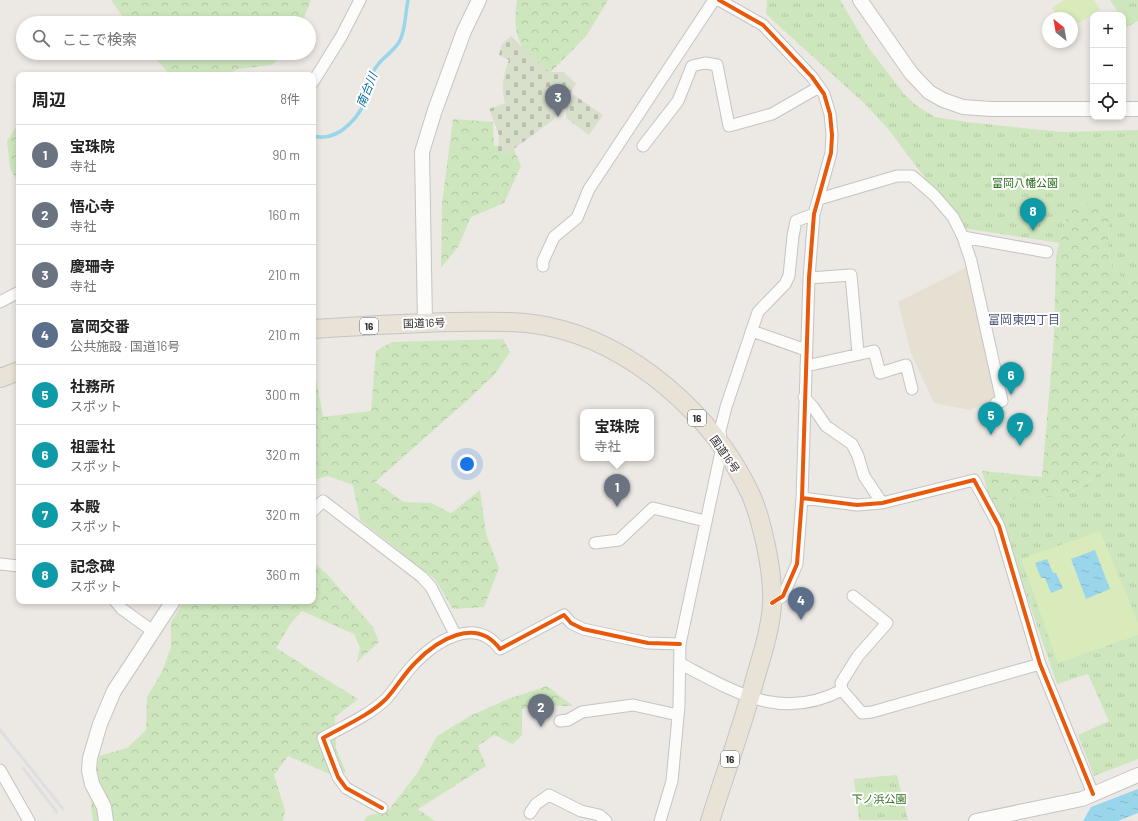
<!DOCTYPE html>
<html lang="ja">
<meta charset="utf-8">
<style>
:root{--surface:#fff;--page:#f6f6f6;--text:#222;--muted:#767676;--line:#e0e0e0;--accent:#1a73e8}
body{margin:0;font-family:Barlow,"Noto Sans JP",sans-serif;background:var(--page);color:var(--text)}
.controls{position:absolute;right:12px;top:12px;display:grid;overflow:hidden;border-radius:8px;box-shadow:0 2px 6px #0003}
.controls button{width:36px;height:36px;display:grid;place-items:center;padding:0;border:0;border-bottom:1px solid var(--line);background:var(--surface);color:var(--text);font:20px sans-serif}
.compass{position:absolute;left:1042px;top:12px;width:36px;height:36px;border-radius:50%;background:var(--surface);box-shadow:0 2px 6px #0003;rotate:329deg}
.you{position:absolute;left:467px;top:464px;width:14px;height:14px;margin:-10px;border:3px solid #fff;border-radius:50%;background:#1a73e8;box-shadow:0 0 0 6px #1a73e833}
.badge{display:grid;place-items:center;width:26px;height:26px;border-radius:50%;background:var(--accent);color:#fff;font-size:13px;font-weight:700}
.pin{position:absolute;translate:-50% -33px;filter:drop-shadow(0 1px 2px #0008)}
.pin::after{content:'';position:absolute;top:21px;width:14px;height:12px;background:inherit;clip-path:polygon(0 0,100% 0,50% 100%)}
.popup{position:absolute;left:580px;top:409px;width:74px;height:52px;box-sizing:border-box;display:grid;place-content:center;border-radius:8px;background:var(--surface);filter:drop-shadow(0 1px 3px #0005);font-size:13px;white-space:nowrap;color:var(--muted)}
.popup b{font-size:15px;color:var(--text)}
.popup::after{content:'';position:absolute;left:50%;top:100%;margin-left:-8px;border:8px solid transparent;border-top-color:var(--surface)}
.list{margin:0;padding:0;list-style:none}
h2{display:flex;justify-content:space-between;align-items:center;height:52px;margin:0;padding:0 16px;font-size:17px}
h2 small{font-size:13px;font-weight:400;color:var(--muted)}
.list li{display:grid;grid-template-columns:26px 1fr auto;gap:12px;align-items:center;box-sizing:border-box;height:60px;padding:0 16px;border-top:1px solid var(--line)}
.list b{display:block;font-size:15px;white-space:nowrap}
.list p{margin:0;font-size:13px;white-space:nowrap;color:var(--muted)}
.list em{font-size:13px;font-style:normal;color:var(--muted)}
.icon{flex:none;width:22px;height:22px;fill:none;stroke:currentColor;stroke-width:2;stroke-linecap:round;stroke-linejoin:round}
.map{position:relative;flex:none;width:1138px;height:821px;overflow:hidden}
.search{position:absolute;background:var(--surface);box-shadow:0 2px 6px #0003;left:16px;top:16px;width:300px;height:44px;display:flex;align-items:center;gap:10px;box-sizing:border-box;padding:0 14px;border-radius:22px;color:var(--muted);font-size:15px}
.panel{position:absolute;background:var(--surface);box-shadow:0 2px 6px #0003;left:16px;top:72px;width:300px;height:532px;border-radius:8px}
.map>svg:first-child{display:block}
</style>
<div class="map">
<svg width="1138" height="821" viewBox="0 0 1138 821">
<defs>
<pattern id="forest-crowns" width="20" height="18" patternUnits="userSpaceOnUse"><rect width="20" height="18" fill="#cee6be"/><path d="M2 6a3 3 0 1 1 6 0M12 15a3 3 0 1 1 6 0" fill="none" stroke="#b1c6a4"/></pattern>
<pattern id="cemetery-stones" width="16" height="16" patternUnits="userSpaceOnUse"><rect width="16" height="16" fill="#d8e0cc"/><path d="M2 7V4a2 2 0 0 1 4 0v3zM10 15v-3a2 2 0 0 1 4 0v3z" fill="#bac0b0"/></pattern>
<pattern id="park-tufts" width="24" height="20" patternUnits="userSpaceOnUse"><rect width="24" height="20" fill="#cee6be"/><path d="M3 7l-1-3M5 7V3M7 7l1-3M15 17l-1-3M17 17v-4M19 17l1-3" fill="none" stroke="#b1c6a4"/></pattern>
<pattern id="water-ripples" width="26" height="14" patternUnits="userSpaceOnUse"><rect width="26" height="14" fill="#99d6ec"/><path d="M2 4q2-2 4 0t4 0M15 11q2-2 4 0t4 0" fill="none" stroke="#84b8cb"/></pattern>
</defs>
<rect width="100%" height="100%" fill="#ece8e4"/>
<!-- education -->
<path fill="#e6e0d3" d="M967,267l31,131 -28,12 -36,-7 -23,-50 -13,-51z"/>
<!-- forest -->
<path fill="url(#forest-crowns)" d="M111,0h200l-9,23h-175z
M517,0h91l-21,35 -41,42c-24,-30 -35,-36 -29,-77z
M151,53h132l-11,12 -34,4 -12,6h-56z
M453,119l40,3 1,24 18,-1 9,21 -17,37 -33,14 -13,30 -17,21 1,-65z
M19,122v62l-9,-16 -3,-27z
M1097,202l12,9 -1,48 18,24 12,-4v132c-14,31 -37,69 -71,83 -5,2 -13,1 -18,2 -20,2 -39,3 -59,4l-8,-29 60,6 12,-140 2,-81 9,-36 11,-16z
M503,339l7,13 -15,22 -25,24 -95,84 29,20 27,1 20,10 29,-23 6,44 13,34 -15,39 -31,2 -18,-30 -75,-59 -7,-35 -25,-9 -15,4v-117l10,54 48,-6 5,-60 16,-9z
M313,562l14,12 46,53 6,15 -22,20 3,-14 -6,-14 -52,-23 -11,12 -15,25 82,51 -23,18 1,32 10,23 -16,2 -42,-18 -14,19 11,35 -2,11h-190l-2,-15 8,-50 28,-8 19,-18 1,-33 15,-25 9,-25v-25l13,-21h129z
M547,686l26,20h-28l-23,3v26l-9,9 -19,-9 -16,11 8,20 -68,43 17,12h-71l3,-5 21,-5 30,-39 19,-36 33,-20 38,-17z"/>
<!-- cemetery -->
<path fill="url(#cemetery-stones)" d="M511,36l38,36h15l12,12 -23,36 -46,34 -9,-3 1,-16 -10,-26 16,-6c-4,-16 -2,-28 4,-43l-10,-5 3,-11z
M574,95l29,20 -14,20 -23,-17v-13z"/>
<!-- park -->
<path fill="url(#park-tufts)" d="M767,0h73l28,47 36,47 13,12 18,11 32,5 94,10 77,-2v149l-12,4 -18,-24 1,-48 -12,-9 -21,2 -11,16 -5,23 -105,-16 -15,-29 -51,-68 -23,-25 -100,-91z
M1110,0h28v21l-11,6 -4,-7v-5h-3z
M1138,411v348l-44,17 -16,-41 31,-14 -21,-47 -31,10 -57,-166 -10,-18c20,-1 39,-2 59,-4 5,-1 13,0 18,-2 34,-13 57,-52 71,-83z
M897,775l11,45h-49l-5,-41z"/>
<!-- pitch -->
<path fill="#d9eabb" d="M1064,0h30l6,9 -21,14h-7v-5h-13l-7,-10z
M1100,531l38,91v13l-80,28 -37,-104z"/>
<!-- water -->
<path fill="url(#water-ripples)" d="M1095,550l15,39 -24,10 -15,-40z
M1047,559l6,14h3l7,15 -12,5 -6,-15h-4l-6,-15z
M1138,789v24l-20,8h-35l8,-14z"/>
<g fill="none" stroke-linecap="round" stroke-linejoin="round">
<!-- stream -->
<path stroke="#99d6ec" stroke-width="3.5" d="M313,136c27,7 50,-22 56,-46 2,-5 1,-10 3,-15 5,-15 20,-21 27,-33 7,-11 6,-29 9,-42"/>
<!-- minor casing -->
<g stroke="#c5c4c5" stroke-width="13">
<path id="minor" d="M719,0l44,25 49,52 12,17 6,20 2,21 -1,18 -17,61 -5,64 -7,220 -5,66 -14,32 -11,7
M313,82l28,-45 19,-37
M643,146l35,-45 14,-35 13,-3 12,2 12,61 43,-12 47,-27
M819,199l78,-23h15l22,19 19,22 10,20 8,24 31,140 -6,2
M963,237l84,15
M543,266v-5l11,-24 23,-19 12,-29 125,-189
M809,278l42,-3 7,78
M0,302l19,-10
M752,331l54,19
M806,366l68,-15 6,22 26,-8 6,24
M804,397l9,10 13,19 26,18 6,12 6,20 18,27
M802,498l55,7 25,-2 92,-23 25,46 41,138 53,130
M313,511l10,-10 99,76 9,10 24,47
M595,543l24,-3 34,-32 52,13
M0,564l19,2
M115,601l7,8 32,23
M681,664c54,28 100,58 161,26l20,23 10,-1 168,-48
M842,690l-1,-7 17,-27 29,-33 -34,-27
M560,721l8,-1 14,-8 51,-7 45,10
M0,770l29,51
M382,808l-36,-20 -8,-11 -15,-39c19,-11 47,-23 63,-39 10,-11 18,-25 29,-36 22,-23 61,-47 85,-14l64,-34 7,8 12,6 65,14 32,1
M530,813l6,-9 13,-9 32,16 18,4 7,6
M660,821l12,-40 7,-75 1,-62 42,-197 -2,-16 6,-24 32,-95 27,-28 4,-8 4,-40 3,-15 18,-7"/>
</g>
<!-- tertiary casing -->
<g stroke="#c5c4c5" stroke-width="16">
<path id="tertiary" d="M860,0l51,73 18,19 14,8 20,7 28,2h102
M1123,109h15
M425,323l-3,-171 13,-42 29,-79 15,-31
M106,821l-2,-14 -12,-23 -3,-14 1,-12 10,-34 14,-33 59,-90
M976,821l106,-22 56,-24"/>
</g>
<!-- trunk casing -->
<g stroke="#c6c5c4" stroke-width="20">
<path id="trunk" d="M313,329c47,-3 93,-6 140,-7 31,0 63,-2 93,4 86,17 167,89 204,167 8,17 12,35 16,53 4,19 7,39 6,59 -2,26 -10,50 -17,74 -13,48 -30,95 -45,142
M0,378l19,-7"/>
</g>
<!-- minor -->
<use href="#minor" stroke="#fcfcfb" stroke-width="11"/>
<!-- tertiary -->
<use href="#tertiary" stroke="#fcfcfb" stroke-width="14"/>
<!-- trunk -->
<use href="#trunk" stroke="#e9e2d6" stroke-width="18"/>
<!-- rail -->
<path stroke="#dfdfe1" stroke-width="3" d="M0,730l63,79
M23,768l34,44"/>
<!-- cycleway casing -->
<g stroke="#fff" stroke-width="6">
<path id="cycleway" d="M719,0l44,25 49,52 12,17 6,20 2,21 -1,18 -17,61 -5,64 -7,220 -5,66 -14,32 -11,7
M802,498l55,7 25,-2 92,-23 25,46 41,138 53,130
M382,808l-36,-20 -8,-11 -15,-39c19,-11 47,-23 63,-39 10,-11 18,-25 29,-36 22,-23 61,-47 85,-14l64,-34 7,8 12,6 65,14 32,1"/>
</g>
<!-- cycleway -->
<use href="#cycleway" stroke="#e8590c" stroke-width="4"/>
</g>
<g text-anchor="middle" stroke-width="4" stroke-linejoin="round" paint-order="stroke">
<!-- shield labels -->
<g fill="#fff" stroke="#6d6d6d" stroke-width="1">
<rect x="360" y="318" width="18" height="16" rx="3"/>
<rect x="688" y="410" width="18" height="16" rx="3"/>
<rect x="721" y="751" width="18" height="16" rx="3"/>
</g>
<g font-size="10" font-weight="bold" fill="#2e2e2e">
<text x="369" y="330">16</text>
<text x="697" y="422">16</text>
<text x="730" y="763">16</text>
</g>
<!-- park labels -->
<g font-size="11" fill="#2c6e1b" stroke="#fff">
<text x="1025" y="187">富岡八幡公園</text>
<text x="879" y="803">下ノ浜公園</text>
</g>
<!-- street labels -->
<g font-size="11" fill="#2e2e2e" stroke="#fff">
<text transform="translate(424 323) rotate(-2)" y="4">国道16号</text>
<text transform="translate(725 454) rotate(55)" y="4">国道16号</text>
</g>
<!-- water labels -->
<g font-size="12" font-style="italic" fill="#0d6fa3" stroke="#fff">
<text transform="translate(367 90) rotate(-68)" y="4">南台川</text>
</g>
<!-- neighbourhood labels -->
<g font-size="12" fill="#4d5680" stroke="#fff">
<text x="1024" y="324">富岡東四丁目</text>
</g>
</g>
</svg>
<div class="controls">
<button>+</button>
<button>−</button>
<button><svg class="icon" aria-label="locate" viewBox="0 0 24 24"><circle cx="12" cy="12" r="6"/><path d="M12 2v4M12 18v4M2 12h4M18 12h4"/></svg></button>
</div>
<svg class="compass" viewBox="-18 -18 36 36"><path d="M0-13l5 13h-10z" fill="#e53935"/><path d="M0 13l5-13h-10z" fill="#767676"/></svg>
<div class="you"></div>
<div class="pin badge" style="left:617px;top:507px;background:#6b7280">1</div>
<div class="popup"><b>宝珠院</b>寺社</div>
<div class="pin badge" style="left:541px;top:727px;background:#6b7280">2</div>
<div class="pin badge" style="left:558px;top:117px;background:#6b7280">3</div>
<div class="pin badge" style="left:801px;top:620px;background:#5c6f8a">4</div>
<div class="pin badge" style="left:991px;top:435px;background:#0f9aa8">5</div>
<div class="pin badge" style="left:1011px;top:395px;background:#0f9aa8">6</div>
<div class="pin badge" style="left:1020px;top:446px;background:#0f9aa8">7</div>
<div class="pin badge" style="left:1033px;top:231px;background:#0f9aa8">8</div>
<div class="search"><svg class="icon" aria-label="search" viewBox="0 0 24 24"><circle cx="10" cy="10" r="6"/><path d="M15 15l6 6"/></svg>ここで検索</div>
<section class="panel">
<h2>周辺<small>8件</small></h2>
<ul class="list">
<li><span class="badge" style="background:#6b7280">1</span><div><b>宝珠院</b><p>寺社</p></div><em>90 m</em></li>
<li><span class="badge" style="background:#6b7280">2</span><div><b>悟心寺</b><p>寺社</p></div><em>160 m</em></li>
<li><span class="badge" style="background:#6b7280">3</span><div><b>慶珊寺</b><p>寺社</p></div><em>210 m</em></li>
<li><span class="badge" style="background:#5c6f8a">4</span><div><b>富岡交番</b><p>公共施設 · 国道16号</p></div><em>210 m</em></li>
<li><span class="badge" style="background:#0f9aa8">5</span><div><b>社務所</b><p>スポット</p></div><em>300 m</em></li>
<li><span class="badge" style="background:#0f9aa8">6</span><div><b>祖霊社</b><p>スポット</p></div><em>320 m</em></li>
<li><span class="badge" style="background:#0f9aa8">7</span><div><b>本殿</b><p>スポット</p></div><em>320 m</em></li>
<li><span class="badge" style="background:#0f9aa8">8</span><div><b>記念碑</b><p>スポット</p></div><em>360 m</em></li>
</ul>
</section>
</div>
